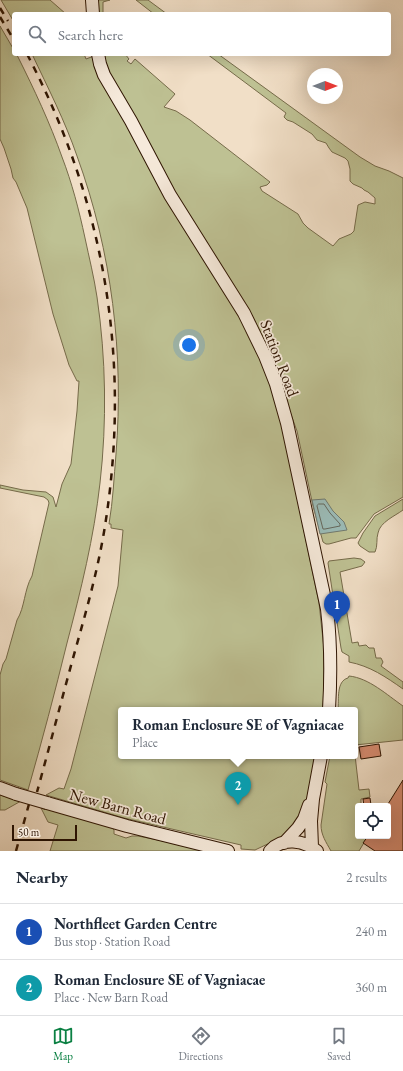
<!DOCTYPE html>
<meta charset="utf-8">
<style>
:root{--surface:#fff;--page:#f2f2f3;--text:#1f2937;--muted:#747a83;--line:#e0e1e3;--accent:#0b8043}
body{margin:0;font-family:"EB Garamond",serif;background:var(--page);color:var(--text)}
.controls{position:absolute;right:12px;bottom:12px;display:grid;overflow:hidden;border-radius:4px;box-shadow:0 4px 16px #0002}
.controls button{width:36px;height:36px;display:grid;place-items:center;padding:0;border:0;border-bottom:1px solid var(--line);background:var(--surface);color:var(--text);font:20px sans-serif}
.compass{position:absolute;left:307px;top:68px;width:36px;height:36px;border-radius:50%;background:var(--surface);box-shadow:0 4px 16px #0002;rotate:90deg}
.scale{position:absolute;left:12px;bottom:10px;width:65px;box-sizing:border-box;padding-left:4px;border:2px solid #2f1502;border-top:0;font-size:11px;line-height:14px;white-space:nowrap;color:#2f1502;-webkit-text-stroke:3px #f6eadb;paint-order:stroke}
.you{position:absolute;left:189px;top:345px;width:14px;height:14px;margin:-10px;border:3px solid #fff;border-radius:50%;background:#1a73e8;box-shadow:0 0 0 6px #1a73e833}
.badge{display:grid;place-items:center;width:26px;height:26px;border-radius:50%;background:var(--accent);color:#fff;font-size:13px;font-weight:700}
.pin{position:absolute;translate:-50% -33px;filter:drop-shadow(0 1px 2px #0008)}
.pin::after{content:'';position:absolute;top:21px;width:14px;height:12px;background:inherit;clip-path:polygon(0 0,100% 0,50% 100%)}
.popup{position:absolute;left:118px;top:707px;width:240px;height:52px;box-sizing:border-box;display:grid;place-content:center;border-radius:4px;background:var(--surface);filter:drop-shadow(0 1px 3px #0005);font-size:13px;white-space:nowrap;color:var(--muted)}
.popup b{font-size:15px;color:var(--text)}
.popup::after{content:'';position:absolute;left:50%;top:100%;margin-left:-8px;border:8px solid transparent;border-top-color:var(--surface)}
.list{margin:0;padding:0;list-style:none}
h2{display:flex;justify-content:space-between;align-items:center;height:52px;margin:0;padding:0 16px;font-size:17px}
h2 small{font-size:13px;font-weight:400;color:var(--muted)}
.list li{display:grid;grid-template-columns:26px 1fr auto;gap:12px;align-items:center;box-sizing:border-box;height:56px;padding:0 16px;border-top:1px solid var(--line)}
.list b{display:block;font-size:15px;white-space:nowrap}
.list p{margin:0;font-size:13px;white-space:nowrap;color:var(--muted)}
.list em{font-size:13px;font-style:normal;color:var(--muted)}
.icon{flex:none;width:22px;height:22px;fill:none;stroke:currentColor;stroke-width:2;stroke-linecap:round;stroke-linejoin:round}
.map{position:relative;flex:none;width:403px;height:851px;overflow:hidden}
.search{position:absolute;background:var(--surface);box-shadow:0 4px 16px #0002;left:12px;right:12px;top:12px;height:44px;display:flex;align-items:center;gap:10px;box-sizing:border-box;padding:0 14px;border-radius:4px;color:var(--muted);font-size:15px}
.sheet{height:164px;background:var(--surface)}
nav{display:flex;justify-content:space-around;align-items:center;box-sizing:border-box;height:56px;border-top:1px solid var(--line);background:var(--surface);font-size:11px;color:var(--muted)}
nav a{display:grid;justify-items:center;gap:2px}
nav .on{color:var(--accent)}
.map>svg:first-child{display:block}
</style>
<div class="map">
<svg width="403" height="851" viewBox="0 0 403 851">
<rect width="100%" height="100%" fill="#f1dfc7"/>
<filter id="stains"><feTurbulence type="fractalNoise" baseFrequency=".005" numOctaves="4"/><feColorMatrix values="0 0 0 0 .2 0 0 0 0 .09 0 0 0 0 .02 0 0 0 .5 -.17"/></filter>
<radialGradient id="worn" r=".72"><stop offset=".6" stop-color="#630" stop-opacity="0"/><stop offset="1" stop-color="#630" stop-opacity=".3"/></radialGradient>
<!-- green -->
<path fill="#bec193" stroke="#766b4a" d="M1,0h49l16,14h-52v8z
M96,0h14l-7,2v12h-6z
M136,0h12l19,14h-13z
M0,26l14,24v4h2l2,3c16,32 32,66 44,100 10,26 17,53 23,81 4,19 9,39 12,59 9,61 10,125 3,186 -6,54 -19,107 -33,160 -12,49 -25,98 -39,147l-28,-10v-105l3,-11 3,-5 11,-39c8,-13 7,-30 15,-44l17,-73 -1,-3 -4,-3 -44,-9v-3l23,5 23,2 7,5 3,10 6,-23 9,-20 6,-53 2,-30h-2l-8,-16 -16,-51 -26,-106 -11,-26 -3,-4 -2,-9 -7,-21 -4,-9z
M32,54h52l2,5 8,-3 126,222 53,104 46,221 5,46v31l-1,30 -11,-1 -4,-1 -1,2h-186v46h196l-7,37 -7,20 -18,21 -7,5 -23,11 -14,-1v-4l-117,-27 -78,-23 13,-7 5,1 7,-20 47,-183 5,-56 -12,-2v-4h-2c4,-23 5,-47 7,-70 8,-100 -4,-202 -39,-298 -12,-35 -29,-68 -45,-102z
M102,54h23l4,5 -2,2 4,3 4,-5 40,35 -11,13 12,4 14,9 80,62 -3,3 -7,2 2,4 36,23 5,9 5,5 25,18 6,-7 12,-5 3,-3 4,-26 7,-3 10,2v-6l-7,-6 -4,-2 -2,-2 -9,-4 -3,-3v-12l-2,-8 -3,-3 -13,-6 -3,-4 -3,-5 -9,-3 -5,-6 -19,-12 -6,-2 -3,-3 2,-4 -79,-59h11l142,103 15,9 14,5 14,7v319l-29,17 -18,24h-5l-22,6h-3l-3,-2 -10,-36 -16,-75 -19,-52 -164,-293z
M403,499v11c-8,6 -23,12 -25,23 -2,6 0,13 -3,19h-6l-9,-6 -2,-3 5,-10 12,-17z
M354,558l7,1 4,3 -3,4 -22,6 12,71 6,-1 1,4 7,-1 3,3h5l2,10h5l2,4 -2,4 22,16v7c-17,-12 -33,-23 -54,-27v-6l-7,-4 -1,-4 -13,-85 1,-2z
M349,676c20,2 38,19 54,30v34l-48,5v-35h-17c1,-10 -2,-29 10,-32z
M355,755l4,35 10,-1 1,8 -9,2v7h-3v30h10l-9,15h-28c-5,-9 -10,-16 -10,-26l6,-41 -2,-2 5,-26h25z
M0,795l21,6 -16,9h-5z
M41,808l5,1v-1l66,19 2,3v4l12,4 6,-2h6l75,15h-163l8,-26 -10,-3z"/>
<!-- water -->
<path fill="#9bbcb8" stroke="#70796f" d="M325,499l8,12 11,11 3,8 -27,4 -8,-34z"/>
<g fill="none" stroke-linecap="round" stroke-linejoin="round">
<!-- shore -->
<path stroke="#65685d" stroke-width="1" d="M319,504h5l6,9 10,11v2l-15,3h-2l-6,-23z"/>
</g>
<!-- building -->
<path fill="#d78d72" stroke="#2f1502" d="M379,744l2,12 -20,3 -2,-12z
M403,780v71h-28l-12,-8 5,-7h20v-32z
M370,798l1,7 -7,1 -1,-7z"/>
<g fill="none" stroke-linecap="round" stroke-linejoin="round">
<!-- secondary casing -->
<g stroke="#2f1502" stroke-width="14">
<path id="secondary" d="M92,0l1,14
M98,54l2,10 4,11 27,46 39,74 74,118 21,43 11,28 11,39 40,186c4,34 4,67 2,101
M0,788l16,6
M47,803l80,23 101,25
M284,843l14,-15 6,-9 5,-14
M312,847l-1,-26 2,-22 8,-43
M270,851c12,-14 34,-11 47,0"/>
</g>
<!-- secondary -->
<use href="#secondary" stroke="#f6eadb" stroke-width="12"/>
<!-- rail -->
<path stroke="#2f1502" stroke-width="2.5" stroke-dasharray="7 7" stroke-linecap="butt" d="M0,8l8,13
M0,17l14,23
M27,54c79,151 105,310 77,478 -7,41 -18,80 -29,119 -13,47 -25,94 -38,141
M16,851l13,-47"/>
<!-- secondary-bridge casing -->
<g stroke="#2f1502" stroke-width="14" stroke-linecap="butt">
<path id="secondary-bridge" d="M16,794l31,9"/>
</g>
<!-- secondary-bridge -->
<use href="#secondary-bridge" stroke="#f6eadb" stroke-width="12"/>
</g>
<g text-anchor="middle" stroke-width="3.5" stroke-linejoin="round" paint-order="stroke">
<!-- street labels -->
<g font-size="16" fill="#2f1502" stroke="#f6eadb">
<text transform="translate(280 358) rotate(69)" y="6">Station Road</text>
<text transform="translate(118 806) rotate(15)" y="6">New Barn Road</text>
</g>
</g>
<rect width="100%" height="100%" filter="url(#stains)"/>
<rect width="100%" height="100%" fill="url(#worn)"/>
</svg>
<div class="controls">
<button><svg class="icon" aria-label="locate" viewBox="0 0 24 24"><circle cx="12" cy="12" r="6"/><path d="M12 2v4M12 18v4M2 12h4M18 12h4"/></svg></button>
</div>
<svg class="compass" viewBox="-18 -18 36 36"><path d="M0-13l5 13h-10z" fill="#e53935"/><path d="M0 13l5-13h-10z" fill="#747a83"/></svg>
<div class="scale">50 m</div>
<div class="you"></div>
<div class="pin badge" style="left:337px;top:624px;background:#1a4fb4">1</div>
<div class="pin badge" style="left:238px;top:805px;background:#0f9aa8">2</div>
<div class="popup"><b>Roman Enclosure SE of Vagniacae</b>Place</div>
<div class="search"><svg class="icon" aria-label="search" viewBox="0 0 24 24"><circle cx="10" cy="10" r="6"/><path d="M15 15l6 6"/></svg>Search here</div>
</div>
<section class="sheet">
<h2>Nearby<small>2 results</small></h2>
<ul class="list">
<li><span class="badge" style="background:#1a4fb4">1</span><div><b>Northfleet Garden Centre</b><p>Bus stop · Station Road</p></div><em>240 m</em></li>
<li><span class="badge" style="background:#0f9aa8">2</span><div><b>Roman Enclosure SE of Vagniacae</b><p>Place · New Barn Road</p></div><em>360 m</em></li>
</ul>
</section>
<nav>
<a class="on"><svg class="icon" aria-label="map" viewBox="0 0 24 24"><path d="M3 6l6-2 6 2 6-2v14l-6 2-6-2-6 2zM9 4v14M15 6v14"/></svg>Map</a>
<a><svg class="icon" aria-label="directions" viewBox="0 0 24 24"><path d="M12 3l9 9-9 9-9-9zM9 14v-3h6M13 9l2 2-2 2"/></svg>Directions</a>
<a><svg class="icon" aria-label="saved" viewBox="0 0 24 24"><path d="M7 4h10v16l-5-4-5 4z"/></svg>Saved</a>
</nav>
